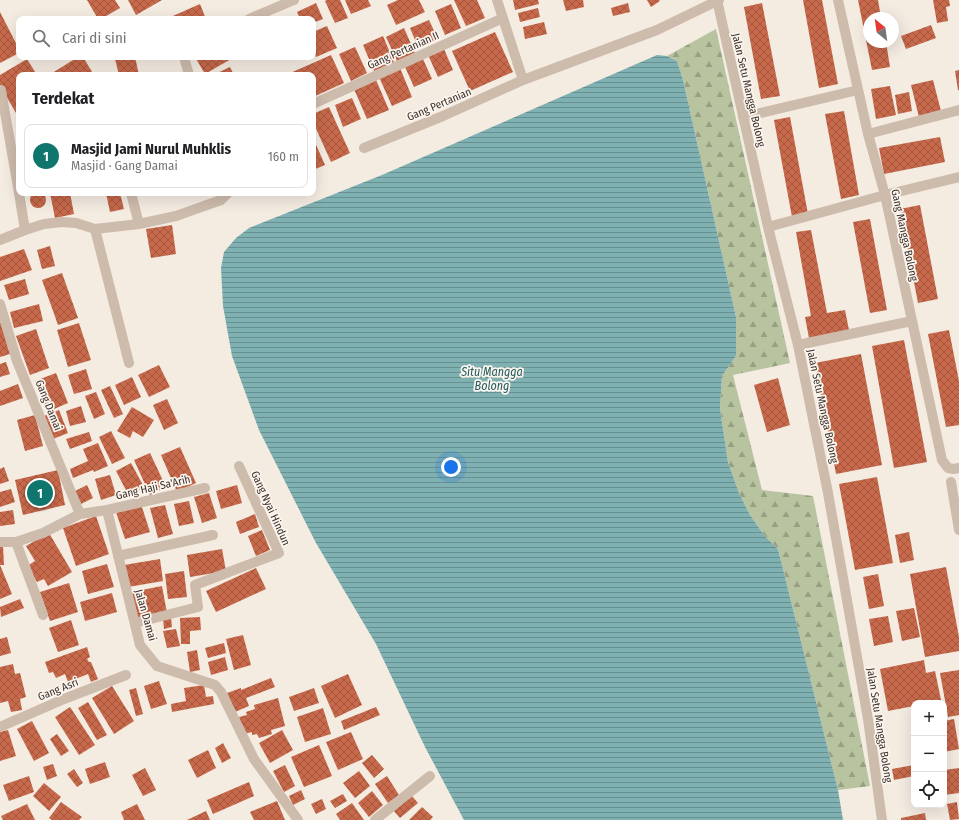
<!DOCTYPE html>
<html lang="id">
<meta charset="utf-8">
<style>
:root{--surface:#fff;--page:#f6f6f6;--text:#202124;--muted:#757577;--line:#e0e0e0;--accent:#0f766e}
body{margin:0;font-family:"Fira Sans Condensed",sans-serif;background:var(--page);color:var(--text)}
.controls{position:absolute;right:12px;bottom:12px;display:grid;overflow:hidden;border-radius:8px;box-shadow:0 4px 16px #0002}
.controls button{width:36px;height:36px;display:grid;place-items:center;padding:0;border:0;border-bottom:1px solid var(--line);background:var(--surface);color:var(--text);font:20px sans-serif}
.compass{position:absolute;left:863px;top:12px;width:36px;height:36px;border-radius:50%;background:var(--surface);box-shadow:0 4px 16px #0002;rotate:331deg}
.you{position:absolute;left:451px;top:467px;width:14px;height:14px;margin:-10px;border:3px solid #fff;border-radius:50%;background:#1a73e8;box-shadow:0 0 0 6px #1a73e833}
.badge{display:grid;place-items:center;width:26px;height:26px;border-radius:50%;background:var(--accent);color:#fff;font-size:13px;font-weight:700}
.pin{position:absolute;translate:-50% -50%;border:2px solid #fff;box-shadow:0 1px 4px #0006}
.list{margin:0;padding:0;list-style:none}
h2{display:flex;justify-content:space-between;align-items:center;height:52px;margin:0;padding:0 16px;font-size:17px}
h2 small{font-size:13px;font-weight:400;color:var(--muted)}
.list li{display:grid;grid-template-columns:26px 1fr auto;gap:12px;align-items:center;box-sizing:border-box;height:64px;margin:0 8px 8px;padding:0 8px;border:1px solid var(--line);border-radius:8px}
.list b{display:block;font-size:15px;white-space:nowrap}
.list p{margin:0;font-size:13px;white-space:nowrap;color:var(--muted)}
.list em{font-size:13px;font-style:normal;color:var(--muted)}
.icon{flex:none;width:22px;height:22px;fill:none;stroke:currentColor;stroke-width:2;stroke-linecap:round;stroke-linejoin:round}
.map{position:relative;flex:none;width:959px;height:820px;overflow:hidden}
.search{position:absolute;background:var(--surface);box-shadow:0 4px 16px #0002;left:16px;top:16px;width:300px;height:44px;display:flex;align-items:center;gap:10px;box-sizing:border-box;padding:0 14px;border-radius:8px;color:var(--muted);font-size:15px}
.panel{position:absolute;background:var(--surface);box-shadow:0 4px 16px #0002;left:16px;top:72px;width:300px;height:124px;border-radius:8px}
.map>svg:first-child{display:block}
</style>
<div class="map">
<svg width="959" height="820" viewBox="0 0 959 820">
<defs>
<pattern id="forest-firs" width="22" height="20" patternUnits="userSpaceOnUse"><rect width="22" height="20" fill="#b8c4a0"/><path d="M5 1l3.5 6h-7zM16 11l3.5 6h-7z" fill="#97a083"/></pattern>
<pattern id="water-rules" width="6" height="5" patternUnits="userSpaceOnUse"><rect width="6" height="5" fill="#7fb0b2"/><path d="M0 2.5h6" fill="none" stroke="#699091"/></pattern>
<pattern id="building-cross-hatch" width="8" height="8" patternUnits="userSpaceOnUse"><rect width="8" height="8" fill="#c8694b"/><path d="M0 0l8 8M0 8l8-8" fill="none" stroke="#a4573f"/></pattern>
</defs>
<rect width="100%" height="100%" fill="#f4ebe1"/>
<!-- forest -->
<path fill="url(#forest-firs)" d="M716,29l74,334 -57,12 29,115 51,6 57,290 -32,4 -60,-241 -14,-14 -14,-20 -11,-22 -11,-31 -8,-53 2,-33 14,-20v-39l-53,-237 -6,-19 -10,-5z"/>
<!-- water -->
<path fill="url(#water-rules)" d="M657,55l10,1 10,5 6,19 53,237v39l-14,20 -2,33 8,53 11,31 11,22 14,20 14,14 60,241 5,30h-379l-39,-73 -49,-103 -60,-101 -57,-113 -27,-74 -9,-50 -2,-38 3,-16 12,-14 13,-10 133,-53z"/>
<!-- building -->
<path fill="url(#building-cross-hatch)" d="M87,0h28l5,8 -19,11h-3z
M128,0h34l-26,15z
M327,0h13l8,18 -13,5 -10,-22z
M345,0h23l3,6 -20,8z
M398,0h21l6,12 -29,13 -9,-20z
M454,0h23l8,18 -19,8z
M513,0h25l1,4 -24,6z
M563,0h20l1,7 -18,4z
M647,0h12l1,1 -9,6z
M803,0h19l16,84 -19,4z
M858,0h20l3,18h-12v24h17l4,25 -18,3z
M933,0h16l1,6 -4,1 2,14 -11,2z
M316,3l7,16 -10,4v-4h-13l-3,-7z
M628,3l2,9 -17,4 -2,-8z
M762,3l18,93 -19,3 -17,-92z
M200,4l6,15h-40z
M451,4l10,24 -16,7 -10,-24z
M538,8l2,9 -20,5 -2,-9z
M0,12l19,37v4l-19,10z
M429,20l9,19 -20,8 -8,-19z
M544,22l3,12 -22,5 -2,-12z
M931,25l5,13 -30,11 -5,-13z
M327,26l10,22 -21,9 -3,-7v-18z
M404,28l11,25 -18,8 -11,-24z
M495,32l18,40 -43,19 -18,-40z
M383,36l11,26 -20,9 -11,-26z
M355,47l12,26 -16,8 -12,-27z
M444,49l9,21 -15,7 -10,-22z
M331,55l13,28 -31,14v-22h-24l-1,-1z
M78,57h5l11,18h-45z
M123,57h12l4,18h-20l-4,-16z
M195,57h35l1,2 -26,15z
M27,59l10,16h-18v43l-19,-32v-11z
M423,59l9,20 -18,8 -9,-20z
M230,67l4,8h-21z
M400,68l12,29 -20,9 -13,-29z
M959,70v20h-1l-3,-19z
M376,80l13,30 -22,9 -13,-30z
M933,80l8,31 -22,6 -8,-32z
M890,86l6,29 -20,4 -5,-30z
M909,92l3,19 -14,3 -3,-19z
M352,98l9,21 -18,8 -8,-22z
M329,107l21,46 -19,9 -18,-40v-8z
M844,111l15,84 -18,4 -16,-85z
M790,117l18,97 -16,3 -18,-97z
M940,137l5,25 -61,12 -5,-26z
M313,138l12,27 -12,5z
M30 200a8 8 0 1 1 16 0a8 8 0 1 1-16 0Z
M50,193h20l4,21 -19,4z
M106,193h14l4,16 -14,3z
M920,205l18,94 -20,4 -18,-94z
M870,219l17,91 -17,3 -17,-91z
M172,225l4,29 -25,4 -5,-29z
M811,230l16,83 18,-3 4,20 -40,8 -4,-21 6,-1 -15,-84z
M50,246l5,20 -13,3 -5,-19z
M24,249l8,21 -32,11v-24z
M62,273l16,45 -20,7 -16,-45z
M25,279l4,15 -20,6 -5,-15z
M39,304l4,17 -29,7 -4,-16z
M0,321l10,33 -10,3z
M79,323l12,37 -23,7 -11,-37z
M36,329l13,39 -19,7 -14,-39z
M949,330l10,51v44l-13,2 -18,-93z
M904,340l23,122 -33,6 -22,-122z
M861,354l21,111 -46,9 -21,-111z
M6,362l4,12 -10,3v-13z
M159,365l11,22 -21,10 -11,-22z
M86,369l6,20 -18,5 -6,-19z
M56,373l12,30 -21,9 -12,-31z
M132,377l9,20 -17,8 -9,-20z
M778,378l12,47 -23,7 -13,-47z
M18,384l5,14 -23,8v-15z
M110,386l13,28 -9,4 -13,-28z
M96,392l9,22 -11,5 -9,-23z
M167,399l11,24 -14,7 -11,-25z
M81,406l5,16 -16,4 -4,-15z
M132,407l22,13 -11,17 -10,-6 -3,7 -13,-7z
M59,410l9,23 -15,6 -9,-23z
M35,415l8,31 -18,5 -8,-31z
M111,431l14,27 -13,6 -13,-27z
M89,432l3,9 -22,8 -4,-10z
M98,443l10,23 -14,6 -1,-2 -20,8 -3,-9 18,-8 -5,-12z
M180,447l16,36 -19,9 -16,-37z
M150,453l16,34 -16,8 -16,-35z
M131,463l13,24 -15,9 -13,-25z
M4,467l5,14 -9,3v-15z
M58,470l7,35 -42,10 -8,-35z
M110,475l6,20 -15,5 -6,-21z
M877,477l16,86 -38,7 -16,-86z
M87,485l6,13 -12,6 -6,-13z
M237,485l5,18 -21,6 -5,-18z
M11,489l4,13 -15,5v-15z
M209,493l8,25 -15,5 -8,-26z
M189,501l5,22 -15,3 -5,-22z
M141,504l9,28 -25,7 -9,-27z
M165,505l8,29 -15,4 -8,-30z
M13,510l2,14 -15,2v-14z
M255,514l4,13 -19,7 -4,-12z
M96,516l13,38 -33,12 -13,-38z
M262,530l8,20 -14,6 -8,-20z
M909,532l5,28 -14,3 -5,-28z
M49,533l23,39 -24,14 -4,-7 -7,3 -10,-16 8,-5 -9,-15z
M3,546l1,19h-4l12,29 -12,5v-52z
M222,549l4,22 -36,6 -3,-22z
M160,559l3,22 -35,6 -4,-22z
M107,564l7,23 -26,7 -6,-23z
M946,567l13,70v14l-34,6 -15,-83z
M256,568l10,21 -50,23 -10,-21z
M184,571l3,26 -19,2 -3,-25z
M878,574l6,32 -15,3 -6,-32z
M69,583l9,29 -28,9 -10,-29z
M162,586l5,27 -30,6 -5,-27z
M112,593l5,19 -32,9 -5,-19z
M20,599l4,9 -23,9 -1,-10z
M914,608l6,29 -18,4 -6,-30z
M888,616l5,26 -19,4 -5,-27z
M200,617l1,13 -11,1v13h-9l-1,-26z
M171,618l1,9 -8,2 -1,-10z
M71,620l8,25 -21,7 -9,-24z
M176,629l4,17 -13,2 -4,-17z
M243,635l8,30 -17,5 -8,-31z
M7,637l4,16 -11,3v-17z
M224,643l2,10 -18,5 -3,-10z
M87,647l3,10 -3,2 2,3h2l7,17 -7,3 -3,-8 -20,8 -3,-8 -9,4 -3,-6 -4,1 -4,-11z
M197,650l3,20 -10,2 -3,-20z
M225,657l3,13 -17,5 -3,-13z
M924,660l2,13 9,-2 6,29 -15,3h-12v3l-26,5 -8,-42z
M13,664l2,10 5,-1 6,24 -6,2 2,11 -11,2 -3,-11 -8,2v-36z
M959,670v45l-11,2 -8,-44z
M348,674l14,31 -27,13 -14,-32z
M271,678l4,9 -29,11 3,8 -14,6 -8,-19 14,-5v2z
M159,681l8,23 -16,5 -7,-23z
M204,685l2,12 7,-1 1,8 -42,8 -1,-8 15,-3 -2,-13z
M112,686l22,35 -20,13 -22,-36z
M136,688l7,26 -7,2 -7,-26z
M314,688l5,15 -25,8 -5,-14z
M278,698l7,28 -14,4 1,4 -13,4 -2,-4 -5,1v-3l-8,2 -5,-17 8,-2 -1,-3 9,-3 -1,-4z
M88,702l19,33 -10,5 -19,-32z
M70,707l25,38 -16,10 -24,-38z
M376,707l4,8 -36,15 -3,-9z
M323,708l8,26 -26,8 -8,-25z
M954,719l5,30 -15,3v-31z
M32,721l17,32 -15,8 -17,-32z
M8,730l8,26 -16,5v-29z
M282,730l11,20 -23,13 -11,-20z
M351,732l12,27 -25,11 -12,-28z
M57,734l12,17 -8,5 -11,-17z
M223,743l8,15 -9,5 -7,-15z
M319,745l13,31 -28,11 -13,-30z
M208,750l8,18 -19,10 -9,-18z
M372,755l12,14 -10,9 -12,-15z
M105,762l5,15 -20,7 -5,-15z
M53,764l4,12 -10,4 -4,-13z
M285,765l10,21 -11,6 -11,-21z
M914,765v11l-20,4 -2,-11z
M145,768l11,22 -13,6 -11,-21z
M959,768v25l-15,2v-25z
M74,769l9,14 -6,4 -10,-13z
M359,771l11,15 -15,12 -12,-15z
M29,776l5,16 -25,9 -6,-16z
M387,776l12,19 -11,8 -13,-19z
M249,782l5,14 -41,18 -6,-14z
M44,783l17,14 -12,14 -16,-15z
M301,790l4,9 -12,6 -4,-9z
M372,791l11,14 -14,12 -11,-14z
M343,794l4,7 -12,7 -5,-7z
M411,795l7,8 -18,15 -7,-8z
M322,799l4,10 -10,5 -5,-10z
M277,801l8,19h-31l-4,-8z
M61,802l21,15 -3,3h-27l-3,-2z
M957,802l2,17 -9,1 -3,-16z
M352,803l12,17h-24l-4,-6z
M27,804l8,16h-32l-2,-4z
M137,804l8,16h-21l-3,-8z
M422,807l11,10 -3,3h-21z
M206,811l4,9h-23z
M925,813l1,7h-25v-2z"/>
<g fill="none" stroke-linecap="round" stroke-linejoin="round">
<!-- minor -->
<path stroke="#cdbbac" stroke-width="10" d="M497,0l26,80
M717,0l51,227 30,118 30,148 40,226 14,101
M838,0l30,134 17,61 57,265 6,8 6,1 5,-1
M249,19l45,-19
M184,57l5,18
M1,90l18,103
M313,104l190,-86
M743,117l115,-27
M868,134l91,-24
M364,148l79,-32 80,-36 134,-50 62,-30
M19,193l6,37
M131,193l8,31
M768,227l117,-32 74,-18
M95,229l34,134
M0,240l25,-10 19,-6 18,-2 14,1 19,6 44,-5 37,-8 45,-16 7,-7
M0,304l17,57 63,153
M798,345l114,-24
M951,482l8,48
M107,510l98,-22
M0,542h16l27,-9 37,-19 27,-4 33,135 17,21 58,19 6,7 33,67 44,61
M16,542l27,73
M118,556l95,-21
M135,623l63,-16 -3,-22 84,-32 -40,-87
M0,727l64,-28 62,-24
M375,820l55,-44"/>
</g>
<g text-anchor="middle" stroke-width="3.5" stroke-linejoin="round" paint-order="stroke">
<!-- street labels -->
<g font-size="11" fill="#3b302b" stroke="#fbf5ee">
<text transform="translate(403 50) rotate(-24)" y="4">Gang Pertanian II</text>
<text transform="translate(749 90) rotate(77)" y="4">Jalan Setu Mangga Bolong</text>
<text transform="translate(439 104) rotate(-23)" y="4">Gang Pertanian</text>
<text transform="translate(905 235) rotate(78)" y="4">Gang Mangga Bolong</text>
<text transform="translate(49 405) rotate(68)" y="4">Gang Damai</text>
<text transform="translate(823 406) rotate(78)" y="4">Jalan Setu Mangga Bolong</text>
<text transform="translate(153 487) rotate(-13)" y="4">Gang Haji Sa'Arih</text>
<text transform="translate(271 508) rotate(66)" y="4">Gang Nyai Hindun</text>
<text transform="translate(146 615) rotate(74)" y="4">Jalan Damai</text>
<text transform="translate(58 689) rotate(-22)" y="4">Gang Asri</text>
<text transform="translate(880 725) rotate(81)" y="4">Jalan Setu Mangga Bolong</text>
</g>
<!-- water labels -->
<g font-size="12" font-style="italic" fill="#1f5a5e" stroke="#fbf5ee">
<text x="492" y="376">Situ Mangga<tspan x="492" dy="14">Bolong</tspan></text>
</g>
</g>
</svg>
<div class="controls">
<button>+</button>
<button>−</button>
<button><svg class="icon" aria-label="locate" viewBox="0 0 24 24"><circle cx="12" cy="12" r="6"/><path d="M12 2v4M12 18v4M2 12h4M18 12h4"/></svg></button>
</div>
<svg class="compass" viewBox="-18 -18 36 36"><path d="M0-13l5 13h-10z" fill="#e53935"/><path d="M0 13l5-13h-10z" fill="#757577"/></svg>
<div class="you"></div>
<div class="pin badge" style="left:40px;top:493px">1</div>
<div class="search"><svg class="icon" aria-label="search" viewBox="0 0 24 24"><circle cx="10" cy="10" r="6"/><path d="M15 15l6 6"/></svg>Cari di sini</div>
<section class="panel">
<h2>Terdekat<small></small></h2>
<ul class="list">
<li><span class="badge">1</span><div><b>Masjid Jami Nurul Muhklis</b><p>Masjid · Gang Damai</p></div><em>160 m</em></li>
</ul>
</section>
</div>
